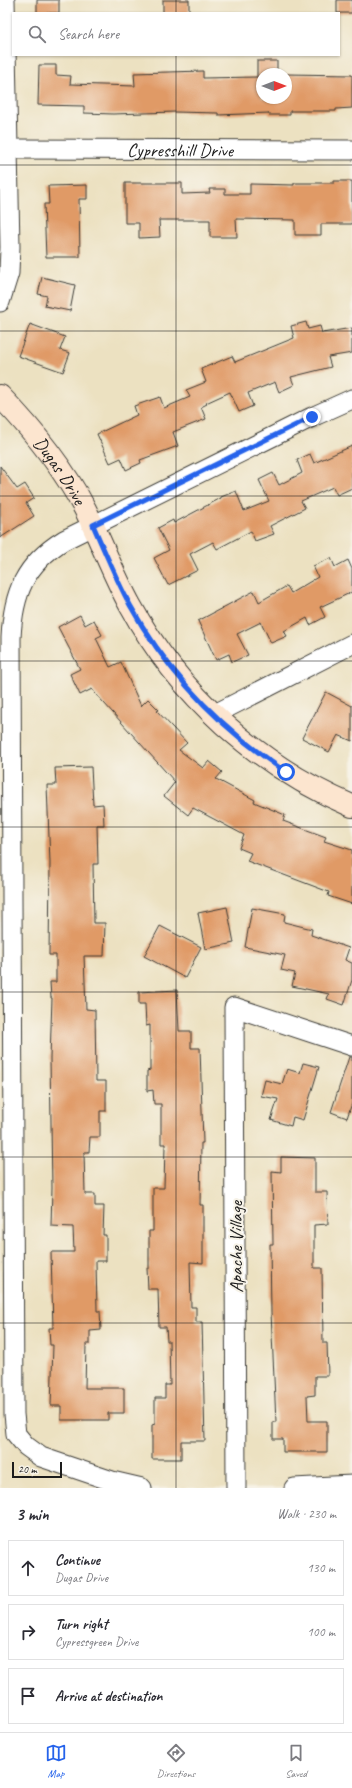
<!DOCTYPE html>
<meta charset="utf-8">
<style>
:root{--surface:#fff;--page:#f2f2f3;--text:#2b2b33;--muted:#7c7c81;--line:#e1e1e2;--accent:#2563eb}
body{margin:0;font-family:Caveat,sans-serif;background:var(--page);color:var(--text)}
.compass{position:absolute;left:256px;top:68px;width:36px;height:36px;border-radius:50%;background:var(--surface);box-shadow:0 1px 3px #0004;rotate:90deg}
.scale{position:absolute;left:12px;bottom:10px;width:50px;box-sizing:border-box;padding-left:4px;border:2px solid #1c1c1c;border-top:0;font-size:11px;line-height:14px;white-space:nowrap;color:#1c1c1c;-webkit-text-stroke:3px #f7f3e8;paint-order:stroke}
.stop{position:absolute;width:12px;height:12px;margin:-9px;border:3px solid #2563eb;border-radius:50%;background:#fff}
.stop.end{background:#2563eb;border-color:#fff;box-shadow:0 1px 4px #0008}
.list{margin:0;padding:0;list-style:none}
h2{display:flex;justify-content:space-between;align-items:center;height:52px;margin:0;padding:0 16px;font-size:17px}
h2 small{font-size:13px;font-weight:400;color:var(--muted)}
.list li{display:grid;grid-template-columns:26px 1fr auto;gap:12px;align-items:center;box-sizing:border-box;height:56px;margin:0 8px 8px;padding:0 8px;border:1px solid var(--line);border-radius:0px}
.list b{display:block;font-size:15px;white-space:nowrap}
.list p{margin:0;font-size:13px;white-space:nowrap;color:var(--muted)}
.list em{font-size:13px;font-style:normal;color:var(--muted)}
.icon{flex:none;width:22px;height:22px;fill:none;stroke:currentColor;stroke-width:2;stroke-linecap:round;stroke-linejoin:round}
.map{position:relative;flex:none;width:352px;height:1488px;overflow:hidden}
.search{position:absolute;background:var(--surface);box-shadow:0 1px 3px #0004;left:12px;right:12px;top:12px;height:44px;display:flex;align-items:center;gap:10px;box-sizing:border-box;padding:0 14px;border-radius:0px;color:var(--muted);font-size:15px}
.sheet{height:244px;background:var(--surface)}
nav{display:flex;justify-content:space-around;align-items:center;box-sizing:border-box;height:56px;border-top:1px solid var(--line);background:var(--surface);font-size:11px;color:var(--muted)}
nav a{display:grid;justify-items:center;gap:2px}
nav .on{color:var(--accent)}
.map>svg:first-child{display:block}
</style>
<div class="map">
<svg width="352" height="1488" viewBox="0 0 352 1488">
<rect width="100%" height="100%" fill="#f7f3e8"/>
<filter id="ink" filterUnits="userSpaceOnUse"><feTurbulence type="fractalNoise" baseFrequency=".025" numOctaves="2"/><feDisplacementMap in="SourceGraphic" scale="8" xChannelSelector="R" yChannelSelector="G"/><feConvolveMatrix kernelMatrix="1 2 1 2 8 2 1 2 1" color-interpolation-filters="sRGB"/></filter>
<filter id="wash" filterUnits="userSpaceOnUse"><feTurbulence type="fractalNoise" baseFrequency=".012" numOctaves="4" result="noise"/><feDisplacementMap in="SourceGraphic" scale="16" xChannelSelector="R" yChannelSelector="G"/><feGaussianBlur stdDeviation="0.9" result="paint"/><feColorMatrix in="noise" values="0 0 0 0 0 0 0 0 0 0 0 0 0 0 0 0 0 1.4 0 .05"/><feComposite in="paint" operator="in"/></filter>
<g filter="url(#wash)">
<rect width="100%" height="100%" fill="#ece1c1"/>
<g id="blocks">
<!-- building -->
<path fill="#e09a66" d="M37,0h22v13h-22z
M163,0h26v13h-26z
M337,0h15v13h-15z
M257,61h20v13h4h-19v24h24v-24l66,1v33l-16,1v2h-46v4h-21v-2l-51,2v-2l-43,-1 -62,2 -29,-1v-7l-46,-1 1,-40h17v10l15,1 -1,8 65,2 -1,-13 69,-2v7l54,-1z
M334,181h18v43h-31v11h-26v-15l-59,-1 1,18h-27v-17h-51l1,17 -21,1v-15h-14v-40h57v11l28,-1 -1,-4h16v5h25v-10l44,1v-2h40z
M87,185v14h-8l1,58h-34l-2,-53h5l-1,-18z
M42,277l33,8 -5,26 -25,-5 2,-10 -9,-2z
M306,322l2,7 12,-3 2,7 30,-5v25l-24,4 3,10 -40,10 3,8 -15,7 -4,-10 -27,11 5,13 -14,6 -9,-20 -24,11 1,1 -6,3 5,12 -33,13 5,14 -38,14 1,3 -15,7 -5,-12 -11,5 -13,-29 40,-19 -3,-9 26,-9 4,11 26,-11 -4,-7 20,-8 -5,-13 31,-13 3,6 59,-24 -3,-12z
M30,324l35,13 -5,13 10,3 -7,19 -45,-16z
M352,446v42l-15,7 -4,-8 -32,14 4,7 -35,18 4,8 -19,7 -4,-10 -34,18 -4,-7 -23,12 8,16 -30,15 -14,-27 15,-8 -11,-22 15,-8 1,3 47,-25v-1l15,-6 8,20 25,-10 -10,-21 14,-7 6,12 23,-12 -5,-13 13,-6 4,9z
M0,466l17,23 8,-5 9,14 -8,5 8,13 -34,22z
M331,558l4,9 13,-7 4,9v23l-32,15 5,10 -15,8 -3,-7 -23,13 3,5 -16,7 -10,-21 -24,12 11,21 -16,7 -3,-8 -13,6 -18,-39 56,-30 5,11 28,-16 4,7 27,-16 -5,-11z
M80,615l5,10 9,-5 8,15 -6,3 14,29 11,-5 20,44 7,-7 11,11 -2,1 30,32 -8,7 24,18 6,-7 13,11 -6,7 39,21 -1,2 31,13 -2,6 43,16 -2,4 28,9v54l-24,-8 1,-4 -82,-31 4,-8 -12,-5 5,-13 -51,-27 -5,7 -24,-19 11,-14 -80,-89 -3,-4 -12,6 -10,-21 10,-5 -22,-42z
M326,692l26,14v35l-14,-6 -9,17 -27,-14z
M91,767l2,38 10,-1 1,21h-7l1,39h-5l1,59h11l-1,33h-20l2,53 9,1 1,71h10v30h-6v26h-10l-1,15h-5l1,42h10v12h9l-1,29h3v26h-10l1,50h3l1,19 -11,1v13h-4l-1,44h39v25h-16v7h-47v-14h-10l2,-61h-3l-1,-17h4l-2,-76h23l-1,-25 -22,-1 1,-38 -2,-130 2,-60h-1l-1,-16h6v-27h-7l1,-92 -3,-78h9l-1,-17z
M227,907l7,36 -29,6 -7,-36z
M252,908l33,6 -1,8 28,7 -1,6 38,13 -4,12 7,3v17l-8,25 -17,-6 2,-5 -37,-8 3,-13 -14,-3 4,-15 -40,-8z
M160,926l41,21 -16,31 -41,-22z
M177,990l2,41h12v17h9l3,95h-2l-1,62h3v58l-13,-1 1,45h5v15h6l3,119h-24v18h-29v-34l3,-1v-26h10v-13h5l-1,-44h-2l-1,-14h-7l-1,-38h-10l-1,-21h2v-37h4v-43h11l1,-44h-4v-40h-7l-1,-14 -6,1v-20l3,-1v-45l-4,1 -1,-22h-6v-12z
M349,1057h3v46l-5,15 -16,-6z
M303,1063l16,4 -16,53 -10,-3 -2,9 -20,-6 7,-21 -17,-3 4,-16 17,4 5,-15 13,4z
M281,1157l34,1v34h12l1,32 -14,1v43h8l1,75h4l1,33h-13v19l-8,1 1,25h19v31h-44v-13h-10v-17h3l-5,-110 -1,-68h3l-1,-73 9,1z"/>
</g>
</g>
<g filter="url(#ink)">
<use href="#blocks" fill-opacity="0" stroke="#3b3a35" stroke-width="1"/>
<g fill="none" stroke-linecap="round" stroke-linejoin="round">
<!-- street casing -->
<g stroke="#3b3a35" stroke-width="21">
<g id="street">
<path id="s1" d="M8,149l344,1"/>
<path d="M0,302l9,-29 1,-26 -5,-247"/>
<path d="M213,715l139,-71"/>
<path d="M142,1488l-30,-7 -71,-24 -15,-11 -10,-12 -2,-20 -3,-776c2,-45 14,-74 53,-98l248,-123 40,-18"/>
<path d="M236,1488l-2,-481 118,39"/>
<path d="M294,1488l58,-3"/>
</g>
</g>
<!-- secondary casing -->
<g stroke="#3b3a35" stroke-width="24">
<g id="secondary">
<path id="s2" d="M0,396c33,34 63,71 85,113 16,32 28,65 45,96 49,90 128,161 222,201"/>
</g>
</g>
<!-- street -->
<use href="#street" stroke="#fff" stroke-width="19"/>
<!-- secondary -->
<use href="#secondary" stroke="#fce5cf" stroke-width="22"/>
</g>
</g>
<g fill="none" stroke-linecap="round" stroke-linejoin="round" filter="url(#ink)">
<!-- route -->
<path stroke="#2563eb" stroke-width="5" d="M286,772c-65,-43 -118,-98 -156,-167 -14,-26 -25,-53 -37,-80l219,-108"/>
</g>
<!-- grid -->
<path fill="none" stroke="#1c1c1c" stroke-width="1" stroke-opacity="0.55" d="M176,0v13M176,55v1433M0,165h352M0,331h352M0,496h352M0,661h352M0,827h352M0,992h352M0,1157h352M0,1323h352"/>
<g text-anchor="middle" stroke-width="4" stroke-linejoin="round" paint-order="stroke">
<!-- street labels -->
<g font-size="19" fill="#1c1c1c" stroke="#f7f3e8">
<text dy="7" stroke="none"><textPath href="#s1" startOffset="172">Cypresshill Drive</textPath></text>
<text dy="7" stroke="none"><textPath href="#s2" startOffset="96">Dugas Drive</textPath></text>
<text transform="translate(235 1247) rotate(-90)" y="7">Apache Village</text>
</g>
</g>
</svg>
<svg class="compass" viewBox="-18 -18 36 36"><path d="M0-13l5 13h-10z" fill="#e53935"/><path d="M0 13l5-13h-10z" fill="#7c7c81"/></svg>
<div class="scale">20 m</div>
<div class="stop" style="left:286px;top:772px"></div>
<div class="stop end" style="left:312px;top:417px"></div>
<div class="search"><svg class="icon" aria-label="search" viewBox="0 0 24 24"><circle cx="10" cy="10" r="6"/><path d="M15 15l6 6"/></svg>Search here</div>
</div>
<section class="sheet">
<h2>3 min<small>Walk · 230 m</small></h2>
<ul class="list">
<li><svg class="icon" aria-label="ahead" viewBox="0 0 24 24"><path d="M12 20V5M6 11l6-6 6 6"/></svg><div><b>Continue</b><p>Dugas Drive</p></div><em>130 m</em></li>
<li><svg class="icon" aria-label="right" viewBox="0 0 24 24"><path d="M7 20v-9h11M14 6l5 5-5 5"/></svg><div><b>Turn right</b><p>Cypressgreen Drive</p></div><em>100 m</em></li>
<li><svg class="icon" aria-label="arrive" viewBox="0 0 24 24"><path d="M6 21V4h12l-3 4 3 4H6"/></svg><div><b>Arrive at destination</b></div></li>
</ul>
</section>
<nav>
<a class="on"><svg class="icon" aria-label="map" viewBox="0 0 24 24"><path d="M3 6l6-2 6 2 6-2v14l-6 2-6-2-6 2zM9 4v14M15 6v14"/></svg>Map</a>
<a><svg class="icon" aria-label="directions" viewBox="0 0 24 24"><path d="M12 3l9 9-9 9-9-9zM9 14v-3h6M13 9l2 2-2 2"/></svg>Directions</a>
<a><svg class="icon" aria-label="saved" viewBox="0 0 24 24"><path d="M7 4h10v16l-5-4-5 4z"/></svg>Saved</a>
</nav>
